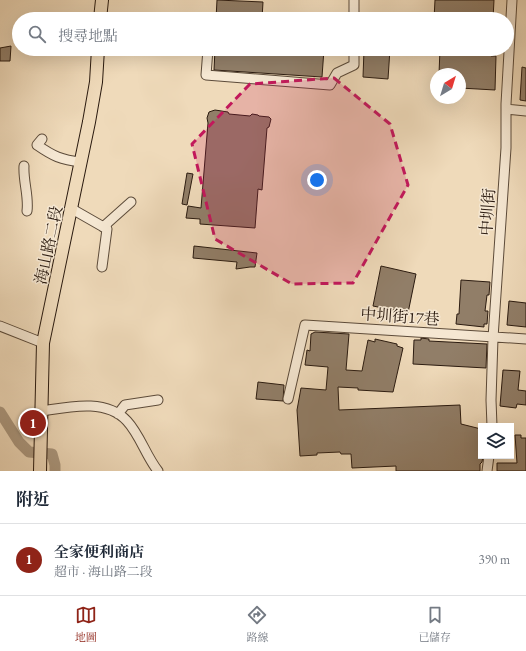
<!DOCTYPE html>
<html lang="zh-TW">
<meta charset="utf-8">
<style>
:root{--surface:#fff;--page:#f6f6f7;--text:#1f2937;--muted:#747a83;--line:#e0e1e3;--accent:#8f2418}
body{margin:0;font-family:"EB Garamond","Noto Serif TC",serif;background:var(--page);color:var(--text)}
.controls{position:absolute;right:12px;bottom:12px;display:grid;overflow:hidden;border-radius:0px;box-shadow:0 4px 16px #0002}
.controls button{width:36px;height:36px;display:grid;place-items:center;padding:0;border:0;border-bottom:1px solid var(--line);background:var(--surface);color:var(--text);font:20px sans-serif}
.compass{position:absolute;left:430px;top:68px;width:36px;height:36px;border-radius:50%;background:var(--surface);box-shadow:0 4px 16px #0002;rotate:38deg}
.you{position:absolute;left:317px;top:180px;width:14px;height:14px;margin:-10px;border:3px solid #fff;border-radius:50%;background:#1a73e8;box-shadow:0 0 0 6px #1a73e833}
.badge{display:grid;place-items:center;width:26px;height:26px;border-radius:50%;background:var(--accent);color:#fff;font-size:13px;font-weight:700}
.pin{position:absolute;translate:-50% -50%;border:2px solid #fff;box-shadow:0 1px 4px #0006}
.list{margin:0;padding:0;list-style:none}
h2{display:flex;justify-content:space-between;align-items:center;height:52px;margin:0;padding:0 16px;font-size:17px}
h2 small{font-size:13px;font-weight:400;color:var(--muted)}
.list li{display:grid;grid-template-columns:26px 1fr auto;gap:12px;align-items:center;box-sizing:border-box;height:72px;padding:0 16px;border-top:1px solid var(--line)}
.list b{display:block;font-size:15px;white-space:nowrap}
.list p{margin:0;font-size:13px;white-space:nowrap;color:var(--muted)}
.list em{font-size:13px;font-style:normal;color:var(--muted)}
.icon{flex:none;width:22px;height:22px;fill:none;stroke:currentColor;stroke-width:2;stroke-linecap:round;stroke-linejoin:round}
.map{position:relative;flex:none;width:526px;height:471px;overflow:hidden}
.search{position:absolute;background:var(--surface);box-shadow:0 4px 16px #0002;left:12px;right:12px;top:12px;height:44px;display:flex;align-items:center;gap:10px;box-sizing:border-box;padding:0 14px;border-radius:22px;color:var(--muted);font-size:15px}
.sheet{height:124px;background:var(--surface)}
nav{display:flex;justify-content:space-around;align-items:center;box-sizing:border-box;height:56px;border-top:1px solid var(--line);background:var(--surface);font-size:11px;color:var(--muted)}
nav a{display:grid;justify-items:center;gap:2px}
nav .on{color:var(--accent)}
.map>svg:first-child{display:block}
</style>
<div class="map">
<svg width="526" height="471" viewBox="0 0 526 471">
<rect width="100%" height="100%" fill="#efdaba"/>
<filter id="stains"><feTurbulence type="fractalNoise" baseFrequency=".005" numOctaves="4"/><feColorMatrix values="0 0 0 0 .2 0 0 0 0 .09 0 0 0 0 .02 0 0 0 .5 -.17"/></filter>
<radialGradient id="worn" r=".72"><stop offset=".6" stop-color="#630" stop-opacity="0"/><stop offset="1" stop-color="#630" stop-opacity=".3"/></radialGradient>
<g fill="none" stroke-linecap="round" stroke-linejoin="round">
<!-- river -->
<path stroke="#ac9980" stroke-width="11" d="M0,412l19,30 10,10 23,2 3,11v6"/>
</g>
<!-- building -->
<path fill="#917e68" stroke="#2b1b10" d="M217,0l46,2 -1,17h-46z
M435,0h59l-1,19h-59z
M11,46l-1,15h-10v-13z
M215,49h109l-2,28 -108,-7z
M382,49h8l-2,30 -25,-2 1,-27 18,1z
M440,49h52l-1,7h5l-1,34 -35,-2v-14h-21z
M522,67l4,1v33l-6,-1z
M215,110l13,2 1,2 21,2 2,-2 6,1 1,1 10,1 2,2 -2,8 -2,1 -5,62 -4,-1 -3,39 -55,-4v-5l-14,-1 2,-12 13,2 7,-85 -1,-5 2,-6z
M187,173l6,1 -6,31 -5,-1z
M194,246l63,7 -2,14h-5l-14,2 1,-7 -44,-4z
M381,266l35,8 -8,39 -35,-7z
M461,280l29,2 -1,13h-2l-2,16h3l-1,13h-3v3l-28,-3 1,-10h2z
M509,301l17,2v24l-19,-2z
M315,332l34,2 -3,36 16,1 6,-31 7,2v-3l22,5v2l6,2 -10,44 -35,-2v-2l-20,-1 1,23 121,-5 1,19 20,5v27h2l-1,6 -2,2v7h-84v-5l-44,2 -1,-14h-10l-1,-2 -23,1v2l-17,1 -3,-46 4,-22 25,2 2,-23 -23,-2 2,-15 3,1 1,-17z
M421,338l8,1v2l58,3 -1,24 -73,-4 1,-24h7z
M503,370l17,1 -2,19 8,1v14l-9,-1 -1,4 -16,-2z
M258,382l26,3 -1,16 -27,-2z
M515,435h6v3h5v33h-29v-8h20z"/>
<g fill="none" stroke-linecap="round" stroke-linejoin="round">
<!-- minor casing -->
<g stroke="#5c4b3a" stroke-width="11">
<path id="minor" d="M354,0v19
M208,49l-2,26 124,10 7,-12 17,-8v-16
M506,109l20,2
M42,139l-5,6c16,11 24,15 44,17
M24,166c-1,15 5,30 3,45
M72,209l35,20 -5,38
M103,227l28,-25
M0,326l43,17
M288,399l17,-74 221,14
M42,411c26,-4 64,-13 85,10 13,14 19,35 31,50
M118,414l7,-9 33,-5
M492,426l-1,-26 2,-62 13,-190v-44l6,-104
M487,471l2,-15"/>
</g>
<!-- major casing -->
<g stroke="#2b1b10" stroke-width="14">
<path id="major" d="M100,19l2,-19
M40,471l3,-128 46,-221 7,-40 2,-33"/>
</g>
<!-- minor -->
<use href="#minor" stroke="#f5e7d2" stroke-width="9"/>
<!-- major -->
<use href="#major" stroke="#efdaba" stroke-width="12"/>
</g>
<!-- marked area -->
<path fill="#c2185b" fill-opacity="0.2" stroke="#c2185b" stroke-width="3" stroke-dasharray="8 5" stroke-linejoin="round" d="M334,78l56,46 18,61 -55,98 -61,1 -77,-45 -23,-95 58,-60z"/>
<g text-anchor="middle" stroke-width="3" stroke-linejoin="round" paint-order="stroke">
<!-- street labels -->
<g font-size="16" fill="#2b1b10" stroke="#f5e7d2">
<text transform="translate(487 212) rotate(-86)" y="6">中圳街</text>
<text transform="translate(48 245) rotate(-78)" y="6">海山路二段</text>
<text transform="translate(400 316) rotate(4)" y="6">中圳街17巷</text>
</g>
</g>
<rect width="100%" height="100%" filter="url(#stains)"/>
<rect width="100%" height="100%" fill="url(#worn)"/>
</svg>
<div class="controls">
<button><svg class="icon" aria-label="layers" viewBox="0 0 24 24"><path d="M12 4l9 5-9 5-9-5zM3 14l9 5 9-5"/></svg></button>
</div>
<svg class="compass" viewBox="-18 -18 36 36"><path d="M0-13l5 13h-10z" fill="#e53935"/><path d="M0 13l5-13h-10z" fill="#747a83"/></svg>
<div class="you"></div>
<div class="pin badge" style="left:33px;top:423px">1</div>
<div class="search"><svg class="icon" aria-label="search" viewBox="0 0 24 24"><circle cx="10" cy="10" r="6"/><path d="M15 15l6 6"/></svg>搜尋地點</div>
</div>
<section class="sheet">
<h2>附近<small></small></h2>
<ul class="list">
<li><span class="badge">1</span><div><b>全家便利商店</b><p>超市 · 海山路二段</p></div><em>390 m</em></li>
</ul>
</section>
<nav>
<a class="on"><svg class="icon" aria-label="map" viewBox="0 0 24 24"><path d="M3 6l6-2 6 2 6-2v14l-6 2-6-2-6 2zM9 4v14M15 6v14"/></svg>地圖</a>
<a><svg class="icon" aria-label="directions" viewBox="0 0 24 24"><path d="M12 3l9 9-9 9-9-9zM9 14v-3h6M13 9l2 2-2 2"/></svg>路線</a>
<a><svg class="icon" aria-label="saved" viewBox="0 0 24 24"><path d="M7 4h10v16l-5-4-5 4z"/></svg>已儲存</a>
</nav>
